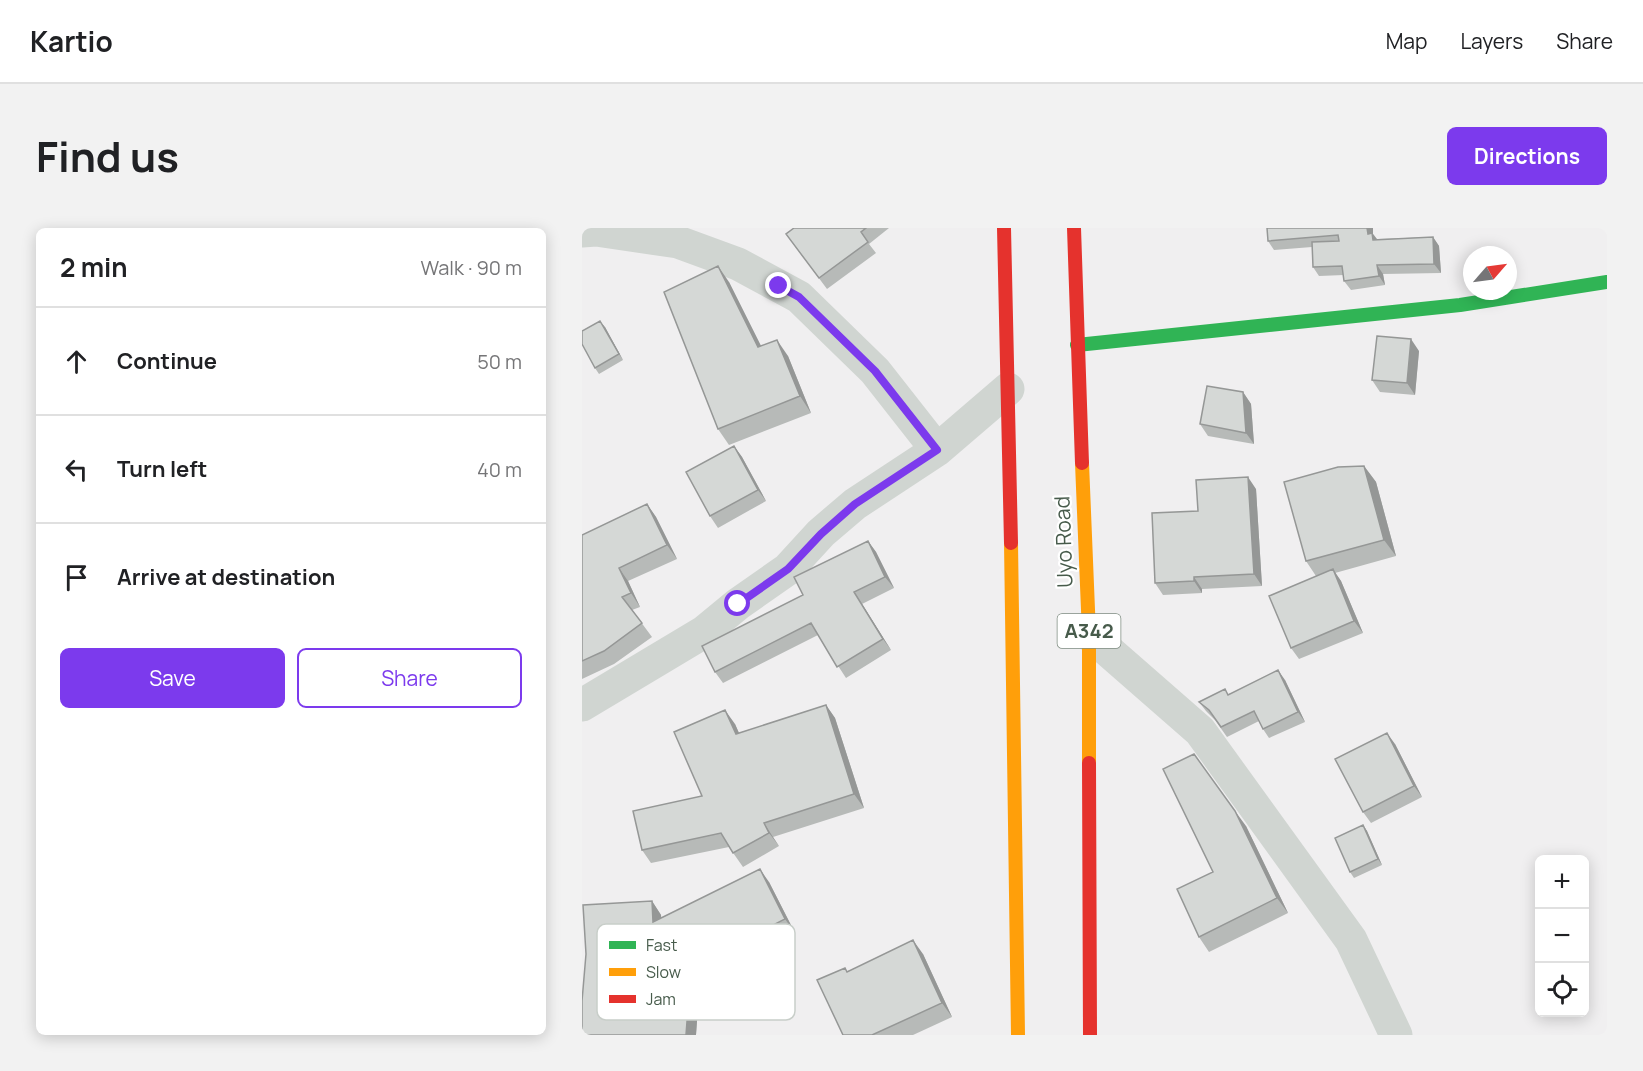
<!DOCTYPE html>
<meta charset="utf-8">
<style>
:root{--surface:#fff;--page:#f2f2f2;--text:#202124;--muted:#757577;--line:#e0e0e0;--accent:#7c3aed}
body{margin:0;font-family:Manrope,sans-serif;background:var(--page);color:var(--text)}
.controls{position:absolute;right:18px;bottom:18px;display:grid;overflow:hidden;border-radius:9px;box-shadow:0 3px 15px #0003}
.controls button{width:54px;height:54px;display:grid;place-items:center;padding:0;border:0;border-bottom:2px solid var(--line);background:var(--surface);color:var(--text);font:30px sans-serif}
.compass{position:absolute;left:881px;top:18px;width:54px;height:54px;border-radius:50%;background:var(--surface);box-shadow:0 3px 15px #0003;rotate:62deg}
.stop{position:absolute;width:18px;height:18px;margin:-14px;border:4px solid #7c3aed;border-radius:50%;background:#fff}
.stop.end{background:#7c3aed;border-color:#fff;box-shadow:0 2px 6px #0008}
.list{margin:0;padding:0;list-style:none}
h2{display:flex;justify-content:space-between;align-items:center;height:78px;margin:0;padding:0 24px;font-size:26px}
h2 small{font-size:20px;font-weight:400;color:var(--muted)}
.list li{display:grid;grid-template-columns:39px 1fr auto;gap:18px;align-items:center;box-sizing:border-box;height:108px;padding:0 24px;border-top:2px solid var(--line)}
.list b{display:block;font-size:22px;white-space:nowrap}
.list em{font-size:20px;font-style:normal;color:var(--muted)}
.actions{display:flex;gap:12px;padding:18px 24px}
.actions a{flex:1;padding:14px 0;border:2px solid var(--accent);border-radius:9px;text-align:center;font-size:21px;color:var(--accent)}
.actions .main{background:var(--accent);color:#fff}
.icon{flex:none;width:33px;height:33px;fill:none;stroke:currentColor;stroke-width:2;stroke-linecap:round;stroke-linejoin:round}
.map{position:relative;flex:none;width:1025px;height:807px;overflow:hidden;border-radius:9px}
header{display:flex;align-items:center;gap:36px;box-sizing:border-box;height:84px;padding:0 30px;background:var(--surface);border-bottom:2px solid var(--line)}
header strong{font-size:28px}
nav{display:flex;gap:33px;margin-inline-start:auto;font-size:21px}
.intro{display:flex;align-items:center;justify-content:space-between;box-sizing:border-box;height:144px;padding:0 36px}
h1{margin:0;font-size:42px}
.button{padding:15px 27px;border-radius:9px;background:var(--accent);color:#fff;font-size:21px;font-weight:700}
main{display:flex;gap:36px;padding:0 36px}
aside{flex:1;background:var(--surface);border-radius:9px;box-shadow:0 3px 15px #0003}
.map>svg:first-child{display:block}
</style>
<header>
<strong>Kartio</strong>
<nav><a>Map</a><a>Layers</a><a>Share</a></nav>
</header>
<div class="intro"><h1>Find us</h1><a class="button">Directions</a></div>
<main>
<aside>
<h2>2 min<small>Walk · 90 m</small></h2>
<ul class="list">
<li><svg class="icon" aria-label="ahead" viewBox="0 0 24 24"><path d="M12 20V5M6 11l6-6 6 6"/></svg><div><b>Continue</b></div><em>50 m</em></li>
<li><svg class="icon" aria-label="left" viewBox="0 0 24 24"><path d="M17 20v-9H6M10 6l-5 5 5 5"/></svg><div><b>Turn left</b></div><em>40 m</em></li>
<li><svg class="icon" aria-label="arrive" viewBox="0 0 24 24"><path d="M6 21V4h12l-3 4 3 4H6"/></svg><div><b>Arrive at destination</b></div></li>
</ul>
<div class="actions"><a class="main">Save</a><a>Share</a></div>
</aside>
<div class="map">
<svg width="1025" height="807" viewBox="0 0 1025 807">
<rect width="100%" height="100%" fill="#f0eff0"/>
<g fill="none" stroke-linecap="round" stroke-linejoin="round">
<!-- street -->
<path stroke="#d0d5d1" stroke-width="33" d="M0,3l14,-1 82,12 60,22 61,33 76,74 62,79
M507,406l111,97 151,209 45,95
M0,477l122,-73 34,-28 50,-35 33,-36 34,-29 82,-54 71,-61"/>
<!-- fast -->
<path stroke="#30b455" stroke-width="14" d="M495,117l383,-40 147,-23"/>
<!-- slow -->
<path stroke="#ff9f0a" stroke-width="14" d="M500,235l7,171v129
M429,315l7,492"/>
<!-- jam -->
<path stroke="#e5322d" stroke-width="14" d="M422,0l7,315
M492,0l8,235
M507,535l1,272"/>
</g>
<!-- wall -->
<path fill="#b7bab8" d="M212,0h95l-20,16 7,9 -49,36 -41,-55z
M685,0h106v6l4,5 56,-2 6,9 2,27 -58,1 2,11 -34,5 -7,-9v-6l-25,1 -6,-9 -1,-20 -38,3 -6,-9z
M147,54l32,64 27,10 23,57 -82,32 -11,-16z
M23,99l18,33 -24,14 -4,-6z
M837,123l-4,44 -35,-3 -8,-12z
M661,164l8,12 3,40 -46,-8 -8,-12z
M152,218l8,11 24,44 -48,27 -8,-12z
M782,238l12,16 20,74 -61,17 6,8 22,52 -64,26 -8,-11 25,-72 -10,-15z
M674,261l6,97 -60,3v4l-39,2 -8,-12 43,-72z
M65,276l9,13 21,42 -49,22 12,26 -8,3 20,27 -38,27 -32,15v-144z
M286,313l8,11 18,36 -32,16 29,46 -45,28 -28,-43 -95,48 -8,-11 88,-77z
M703,452l20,42 -36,16 -6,-9 -4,-8 -32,16 -12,-17 -9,-9 -7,-9 26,-13 3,5z
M244,477l9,13 29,90 -91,29 6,9 -36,21 -14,-20 -78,16 -9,-13 60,-54 33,-72 4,9z
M813,516l27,53 -51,26 -8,-11z
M781,597l4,6 15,34 -28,13 -4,-6z
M664,598l42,87 -79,39 -10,-15 14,-65z
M187,654l26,51 -95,47 -4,55 -44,-134 9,14v3z
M341,726l29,63 -39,18h-70l4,-64z"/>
<!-- shaded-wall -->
<path fill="#959796" d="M785,0h6v6l6,8 1,6 -12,-14z
M851,9l6,9 2,27 -7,-9z
M795,37l6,9 2,11 -6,-9z
M136,38l11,16 41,82 -12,-17z
M18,93l5,6 18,33 -4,-6z
M829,111l8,12 -4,44 -8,-12z
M195,112l11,16 23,57 -11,-17z
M661,164l8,12 3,40 -8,-11z
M152,218l8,11 24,44 -8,-11z
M782,238l12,16 20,74 -12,-16z
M666,249l8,12 6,97 -8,-12z
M65,276l9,13 21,42 -10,-14z
M286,313l8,11 18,36 -9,-11z
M37,340l9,13 12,26 -9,-14z
M751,341l8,12 22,52 -9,-12z
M612,349l8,12v4l-8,-12z
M272,364l8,12 29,46 -8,-11z
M696,442l7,10 20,42 -7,-10z
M244,477l9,13 29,90 -10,-14z
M143,482l10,14 10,23 -9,-13z
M805,505l8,11 27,53 -8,-11z
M653,583l11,15 42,87 -11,-15z
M182,595l9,14 6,9 -10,-13z
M781,597l4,6 15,34 -4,-6z
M178,641l9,13 26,51 -10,-14z
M70,673l9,14 2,21 -10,-14z
M331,712l10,14 29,63 -10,-14z
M109,739l9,13 -4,55h-10z"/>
<!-- building -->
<path fill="#d5d8d6" stroke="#959796" stroke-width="1.5" d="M212,0h72l-5,4 7,10 -49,36 -33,-44z
M685,0h100l1,6 4,-1 1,7 60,-3 1,27 -57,1 2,11 -35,5 -2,-15 -29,1 -1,-25 27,-1 -1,-6 -70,6z
M136,38l40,81 19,-7 23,56 -82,33 -54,-137z
M18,93l19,33 -24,14 -13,-24v-13z
M795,108l34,3 -4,44 -35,-3z
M625,158l36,6 3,41 -46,-9z
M152,218l24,44 -48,26 -24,-44z
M782,238l20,74 -78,21 -22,-79 54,-15z
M666,249l6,97 -60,3v4l-39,2 -3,-70 46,-2 -2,-31z
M65,276l20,41 -48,23 12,25 -9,4 20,26 -38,28 -22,10v-126z
M286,313l17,36 -31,15 29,47 -46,28 -26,-44 -96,49 -13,-26 101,-51 -9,-18z
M751,341l21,52 -63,27 -22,-52z
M696,442l20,42 -35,17 -9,-18 -33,16 -12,-17 -10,-8 26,-13 3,6z
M244,477l28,89 -90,29 5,10 -36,20 -12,-20 -79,17 -9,-39 69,-15 -28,-64 51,-22 11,24z
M805,505l27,53 -51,26 -28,-53z
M612,526l41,57 42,87 -78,39 -22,-48 36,-17 -50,-103z
M781,597l15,34 -28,13 -15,-34z
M178,641l25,50 -94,48 -5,68h-104v-34l4,-47 -3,-49 69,-4 1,21z
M331,712l29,63 -70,32h-29l-26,-55 28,-12 2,4z"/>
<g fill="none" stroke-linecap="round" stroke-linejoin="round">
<!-- route -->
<path stroke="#7c3aed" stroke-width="8" d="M156,376l50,-35 33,-35 34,-30 82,-54 -62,-79 -76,-74 -20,-11"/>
</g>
<g text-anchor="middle" stroke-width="4.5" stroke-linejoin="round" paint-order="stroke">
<!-- shield labels -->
<rect fill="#fff" stroke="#7e8c81" stroke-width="1.5" x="475.5" y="386" width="63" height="34" rx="4.5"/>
<g font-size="20" font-weight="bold" fill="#475b4b">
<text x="507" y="410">A342</text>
</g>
<!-- street labels -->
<g font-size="21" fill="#475b4b" stroke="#fff">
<text transform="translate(482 314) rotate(-92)" y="7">Uyo Road</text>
</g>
</g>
<!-- legend -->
<rect x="15" y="696" width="198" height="96" rx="9" fill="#fff" stroke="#c8cec9" stroke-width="1.5"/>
<rect x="27" y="713" width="27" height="8" fill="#30b455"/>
<rect x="27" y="740" width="27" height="8" fill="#ff9f0a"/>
<rect x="27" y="767" width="27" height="8" fill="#e5322d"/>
<g font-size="16" fill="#475b4b">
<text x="64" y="723">Fast</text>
<text x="64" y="750">Slow</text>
<text x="64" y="777">Jam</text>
</g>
</svg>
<div class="controls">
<button>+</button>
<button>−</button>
<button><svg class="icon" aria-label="locate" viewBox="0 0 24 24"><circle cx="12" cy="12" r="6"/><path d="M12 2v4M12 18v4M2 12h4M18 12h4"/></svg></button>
</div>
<svg class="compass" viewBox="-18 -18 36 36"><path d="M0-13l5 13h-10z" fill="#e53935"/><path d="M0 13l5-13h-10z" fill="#757577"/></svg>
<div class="stop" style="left:156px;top:376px"></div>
<div class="stop end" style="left:197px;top:58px"></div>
</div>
</main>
